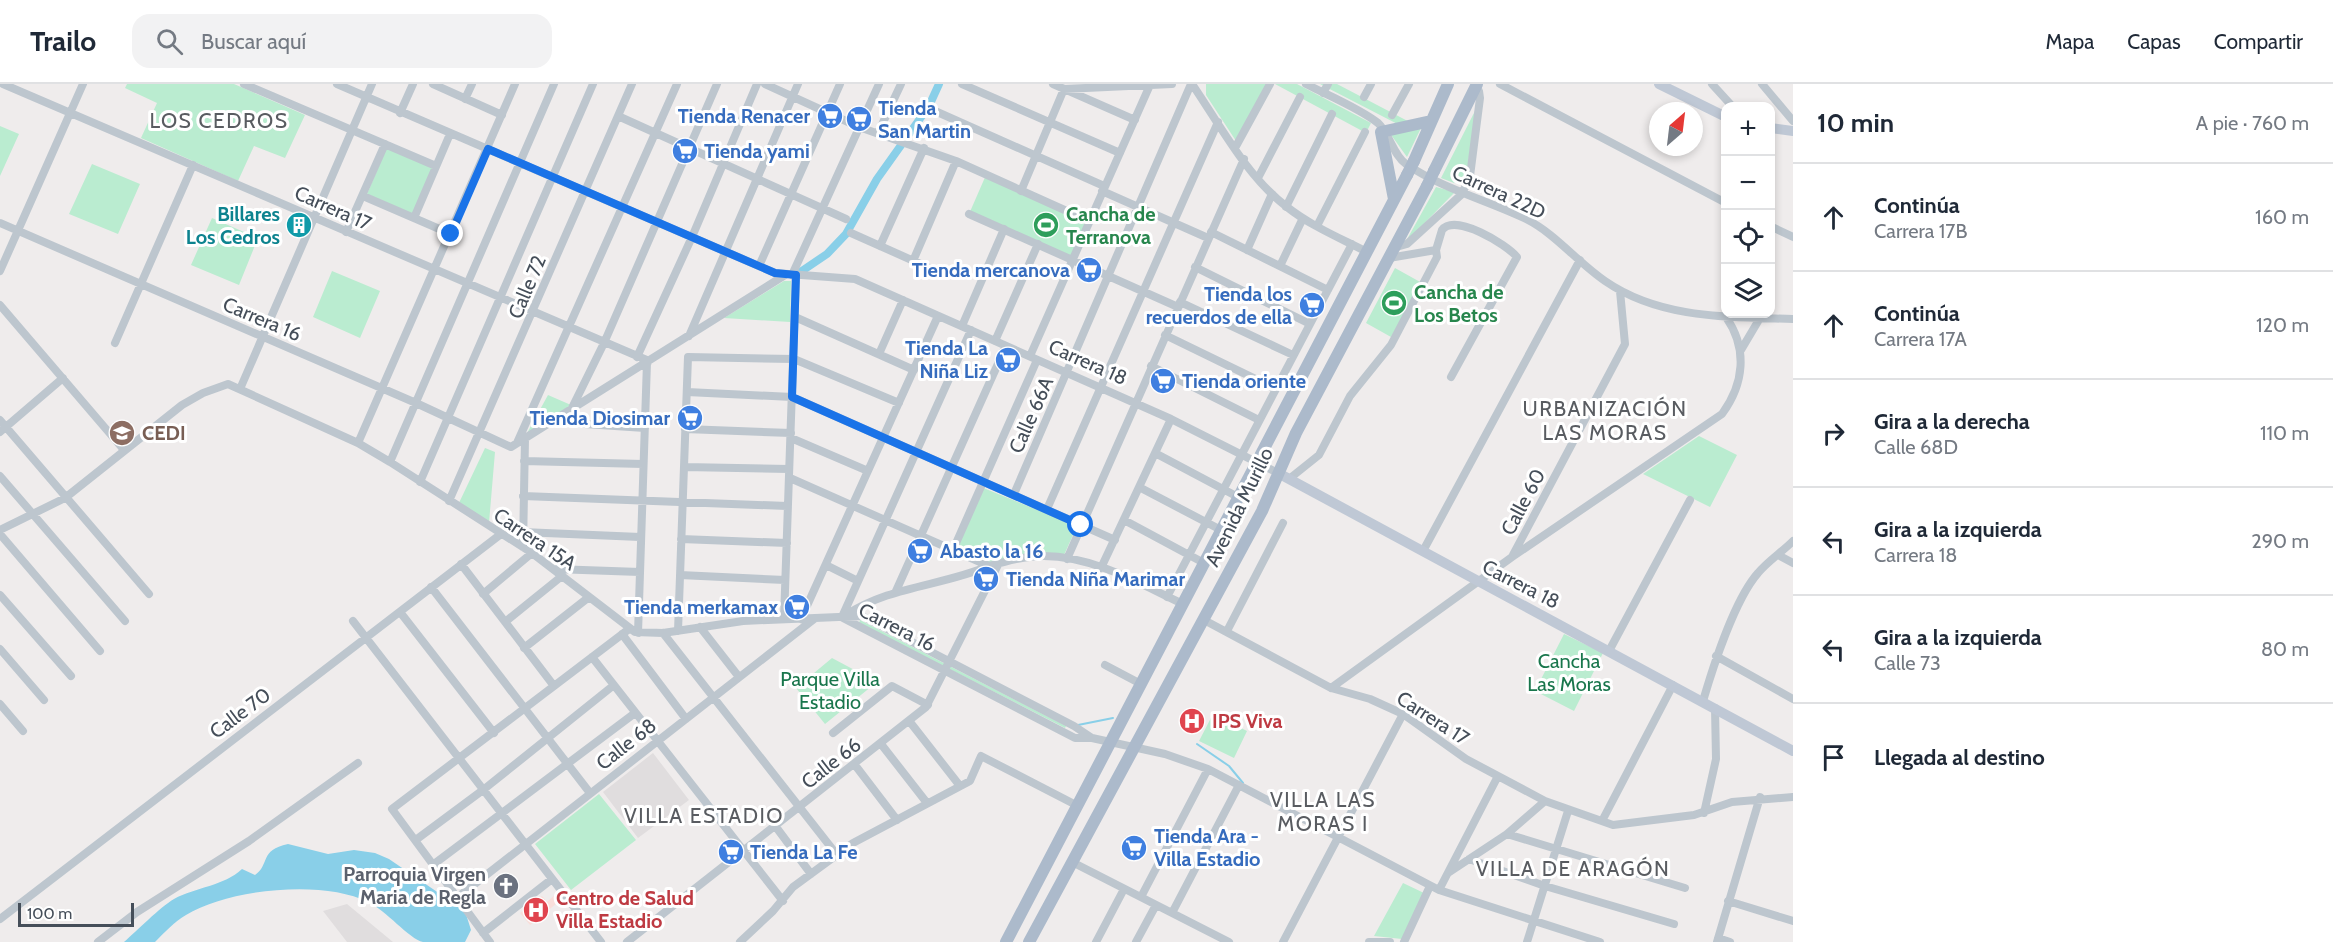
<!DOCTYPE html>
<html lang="es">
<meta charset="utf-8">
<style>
:root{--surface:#fff;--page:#f2f2f3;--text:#1f2937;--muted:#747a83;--line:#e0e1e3}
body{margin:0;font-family:Cabin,sans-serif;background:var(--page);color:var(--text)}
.controls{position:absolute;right:18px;top:18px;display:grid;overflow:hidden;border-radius:12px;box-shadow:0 3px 9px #0003}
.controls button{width:54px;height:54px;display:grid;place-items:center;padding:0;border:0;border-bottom:2px solid var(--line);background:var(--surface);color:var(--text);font:30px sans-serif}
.compass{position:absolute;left:1649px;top:18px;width:54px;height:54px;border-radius:50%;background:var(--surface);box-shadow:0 3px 9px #0003;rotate:28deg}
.scale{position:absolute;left:18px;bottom:15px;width:116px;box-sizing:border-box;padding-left:6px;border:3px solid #454e59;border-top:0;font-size:16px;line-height:21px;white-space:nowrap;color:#454e59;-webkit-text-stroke:4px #fff;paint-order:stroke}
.stop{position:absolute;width:18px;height:18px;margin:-14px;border:4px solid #1a73e8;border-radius:50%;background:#fff}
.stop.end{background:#1a73e8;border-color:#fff;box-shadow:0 2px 6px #0008}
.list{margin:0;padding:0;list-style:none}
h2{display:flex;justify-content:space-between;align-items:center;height:78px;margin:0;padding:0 24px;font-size:26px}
h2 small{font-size:20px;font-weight:400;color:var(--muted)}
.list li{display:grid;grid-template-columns:39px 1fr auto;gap:18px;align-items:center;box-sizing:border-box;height:108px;padding:0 24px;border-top:2px solid var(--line)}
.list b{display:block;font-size:22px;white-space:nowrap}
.list p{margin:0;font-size:20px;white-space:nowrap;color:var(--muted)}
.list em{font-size:20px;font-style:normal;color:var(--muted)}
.icon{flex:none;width:33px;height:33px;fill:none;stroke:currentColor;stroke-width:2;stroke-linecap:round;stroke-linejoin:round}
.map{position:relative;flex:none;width:1793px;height:858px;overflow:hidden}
header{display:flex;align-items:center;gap:36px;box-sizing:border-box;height:84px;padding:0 30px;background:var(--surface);border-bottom:2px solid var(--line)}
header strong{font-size:28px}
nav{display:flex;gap:33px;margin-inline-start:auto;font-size:21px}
.search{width:420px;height:54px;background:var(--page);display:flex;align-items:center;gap:15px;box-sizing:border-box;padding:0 21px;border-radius:18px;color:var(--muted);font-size:22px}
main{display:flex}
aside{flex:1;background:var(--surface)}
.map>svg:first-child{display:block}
</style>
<header>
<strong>Trailo</strong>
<div class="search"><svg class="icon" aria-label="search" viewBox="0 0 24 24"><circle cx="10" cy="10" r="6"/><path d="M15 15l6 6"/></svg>Buscar aquí</div>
<nav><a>Mapa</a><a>Capas</a><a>Compartir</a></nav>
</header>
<main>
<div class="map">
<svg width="1793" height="858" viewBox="0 0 1793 858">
<rect width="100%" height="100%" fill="#efecec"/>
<!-- education -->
<path fill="#e0ddde" d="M653,669l36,47 -51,38 -35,-46z
M347,820l46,38h-46l-24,-31z"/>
<!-- medical -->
<path fill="#f9dfdb" d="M557,809l5,6 -32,26 -10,-12 22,-17 5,6z"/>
<!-- green -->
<path fill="#baecd0" d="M127,0h107l71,31 -20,43 -31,-12 -16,35 -97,-43 16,-35 -32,-15z
M1206,0h63l-33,57 -30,-46z
M1275,0h22l74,39 -5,10z
M1320,0h17l84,44 -14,29 -18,-25 20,-2z
M1476,25l-10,68 -2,3 -10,3 -13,-5z
M0,42l19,8 -19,42z
M387,63l46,20 -20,47 -46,-20z
M92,80l48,20 -22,50 -49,-20z
M986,91l103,46 -17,38 -103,-45z
M1436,103l19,5 -50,51z
M212,134l46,20 -19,47 -48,-20z
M1395,184l27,15 -31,54 -25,-14z
M332,187l48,20 -20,47 -47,-21z
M784,197h7l-1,41 -66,-4z
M548,311l23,10 -45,30z
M1699,352l38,19 -27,52 -67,-33z
M485,364l10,4 -6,71 -31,-18z
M981,403l96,39 -13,29 -75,8 -34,-15z
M860,536l206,106 -1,2 -206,-105z
M1564,550l39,19 -29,58 -39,-20z
M832,574l45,24 -52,42 -29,-36z
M1213,630l34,17 -13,27 -35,-17z
M599,710l37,46 -65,50 -36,-46z
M1403,799l21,10 -22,46 -28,-3z"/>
<!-- water -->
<path fill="#89cfe8" d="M288,760l40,10 26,-4 21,3 14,6 76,52 6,19 -6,12c-13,0 -29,0 -42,0 -14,-3 -37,-32 -55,-40 -45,-23 -140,-13 -182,13 -12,7 -21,17 -31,27h-31c14,-12 35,-34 50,-43 22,-12 50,-13 68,-30l13,6c15,-10 4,-25 33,-31z"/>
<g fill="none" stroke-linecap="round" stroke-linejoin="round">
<!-- stream -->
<path stroke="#89cfe8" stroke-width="2" d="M1078,641l35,-7
M1197,660l32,22 14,17"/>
<!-- canal -->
<path stroke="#89cfe8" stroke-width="8" d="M796,191l31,-21 19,-20 31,-55 52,-73 10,-22"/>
<!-- street -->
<path stroke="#bdc6ce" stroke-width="8" d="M3,0l646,277
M244,0l192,82
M337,0l438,189 80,6 316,140 107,54
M433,0l69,31
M765,0l94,43 97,34 133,60
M962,0l158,69
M1053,0l82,36
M1192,0c28,41 55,93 95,123 24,19 53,31 80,45
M1306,0c21,11 53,24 72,39 12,11 15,32 28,41 37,25 80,36 120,55 30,15 51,43 79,62 55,38 123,36 188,38
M1500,0l226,119
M1712,0l20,22
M1762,0l31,37
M1323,9l5,-9
M1364,13l7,-13
M465,15l7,-15
M935,27l169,75
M400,29l13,-29
M1392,31l17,-31
M618,32l228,103
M878,49l23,-49
M1235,64l35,-64
M1258,94l42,-81
M1021,107l43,-102 108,-5
M1102,107l106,47
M363,112l88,38
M1286,123l46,-93
M969,130l209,93
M414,134l36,-84
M0,139l416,180 95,44 274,-172
M1317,142l48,-94
M1770,142l23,11
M346,148l39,-88
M1211,148l117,58
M851,149l92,41
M880,162l44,-98
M1393,164l14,-4 55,-50 8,-18 10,-78 -1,-7 -5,-2
M1247,166l25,-56
M1389,174l47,-8 6,-20c13,-17 64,14 75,27l-66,120
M913,177l43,-100
M759,182l81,-182
M1280,182l23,-48
M1195,183l115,57
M0,187l83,-187
M792,191l87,-191
M1180,218l113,53
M0,221l124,145
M795,233l119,53
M962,242l42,-97
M1165,251l111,54
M689,252l109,-252
M995,257l43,-97
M115,259l78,-178
M1741,266l19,-32
M879,270l24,-54
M1030,272l120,-271
M637,273l55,-120 65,-153
M1151,282l108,54
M240,305l132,-305
M687,308l105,5 323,143
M571,326l33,-67 113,-259
M0,336l149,174
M554,338l91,6
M685,345l106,4
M0,348l63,-54
M791,354l77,33
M358,359l157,-359
M517,359l160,-359
M1155,369l83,44
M524,377l119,3
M390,378l164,-378
M684,383l105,2
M0,392l125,145
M790,394l199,88c18,-5 36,-10 55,-10 49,0 96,28 139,48
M1289,395l30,-24 31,-59 41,-51 46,-88 -1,-7
M420,398l173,-398
M1139,403l82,43
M1014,410l177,-410
M523,412l264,10
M449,417l183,-417
M1047,425l171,-387
M1124,436l80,43
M0,446l65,-32 117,-93 21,-12 25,-9 130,59 32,19 142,91 103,79 28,1 80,-12 119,-5 212,110 18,12
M522,448l118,5
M0,450l100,117
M681,455l106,4
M523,463l2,-108
M953,466l84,-190
M1423,467l157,-291
M1513,471l112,-211 -5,-53
M1778,471l15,8
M1067,475l177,-400
M461,480l93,122
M826,481l32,16
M1101,484l70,-149
M554,485l86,3
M680,491l105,5
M431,503l159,206
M896,507l110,-245
M483,510l49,-41
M0,511l71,81
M1167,513l185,-353
M400,528l94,121
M846,531c44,-29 96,-29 143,-49
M842,533l129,-287
M843,534l232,120h17l73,16 43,15 231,121 161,52
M784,535l12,-344
M801,535l137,-303
M1204,536l127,68 39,11 33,15 63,45 79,42 68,24 81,-10 38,-13 61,-5
M353,537l248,321
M505,538l57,-46
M700,543l39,50
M678,547l10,-274 106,2 105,44
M1227,547l56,-108
M638,549l9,-271
M663,549l174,222
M622,550l64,85
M524,564l65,-51
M0,565l44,51
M1609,567l81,-151
M1716,572l77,43
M592,573l191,244
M1105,581l36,19
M1331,604l181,-131 210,-143c22,-30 26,-65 4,-97
M1703,617c10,-34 32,-102 55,-128 10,-12 24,-21 35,-32
M0,620l23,27
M910,638l50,64
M833,649l59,-47 36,19
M881,660l46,59
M855,681l42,55
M1704,729l12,-54 -1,-51
M1602,737l71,-136
M776,743l35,47
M1507,750l178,54
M417,755l66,-49 131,-105
M1469,775l76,27 129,38
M1072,778l157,80
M434,780l201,-151
M1448,789l59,-39 38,-33
M1439,806l59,-114
M458,813l356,-278
M1141,813l67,-128
M1728,817l65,20
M1172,829l67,-128
M0,835l501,-385
M483,849l69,-54
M1718,854l12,4
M98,858l39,-30 112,-71 109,-78
M490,858l-98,-133 237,-180
M627,858l299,-235 73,-144
M740,858l33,-31 20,-24 60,-44 117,-62 11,-25 97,50
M1096,858l28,-53
M1136,858l20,-37
M1283,858l120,-228
M1369,858h21
M1404,858l26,-56
M1527,858l41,-131
M1717,858l43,-145"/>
<!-- secondary -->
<path stroke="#bfc8d5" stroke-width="10" d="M1659,0l67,33
M1770,44l23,3
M1278,389l515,278"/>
<!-- primary -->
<path stroke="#acbacb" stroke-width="12" d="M1414,77l34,-77
M1434,87l43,-87
M1394,115l-13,-67 50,-11
M1006,858l401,-767
M1029,858l233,-431 34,-78 131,-247"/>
<!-- primary-bridge -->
<path stroke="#acbacb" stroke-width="12" d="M1407,91l7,-14
M1427,102l7,-15"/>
</g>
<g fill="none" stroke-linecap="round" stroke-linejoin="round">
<!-- route -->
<path stroke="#1a73e8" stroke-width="8" d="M451,150l37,-85 287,124 21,2 -4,122 289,128"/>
</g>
<!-- icons -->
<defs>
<g id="supermarket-disc" transform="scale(1.35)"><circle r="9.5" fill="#3f7fe0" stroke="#fff"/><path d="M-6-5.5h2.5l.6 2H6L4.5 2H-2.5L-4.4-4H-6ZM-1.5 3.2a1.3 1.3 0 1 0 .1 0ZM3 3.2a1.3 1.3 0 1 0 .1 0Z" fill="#fff"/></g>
<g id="building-disc" transform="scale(1.35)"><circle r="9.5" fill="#0f9aa8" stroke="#fff"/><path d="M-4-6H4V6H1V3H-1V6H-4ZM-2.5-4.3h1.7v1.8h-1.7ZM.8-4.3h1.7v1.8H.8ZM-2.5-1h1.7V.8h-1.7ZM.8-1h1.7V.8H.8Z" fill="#fff"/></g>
<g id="stadium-disc" transform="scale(1.35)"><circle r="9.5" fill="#2e9e5b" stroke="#fff"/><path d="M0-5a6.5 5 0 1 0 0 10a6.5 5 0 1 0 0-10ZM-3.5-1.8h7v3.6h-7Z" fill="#fff"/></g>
<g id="school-disc" transform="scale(1.35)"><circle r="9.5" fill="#8d6e63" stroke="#fff"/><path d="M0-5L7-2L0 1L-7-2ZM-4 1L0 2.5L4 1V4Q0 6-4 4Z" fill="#fff"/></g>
<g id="hospital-disc" transform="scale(1.35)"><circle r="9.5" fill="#e0444e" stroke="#fff"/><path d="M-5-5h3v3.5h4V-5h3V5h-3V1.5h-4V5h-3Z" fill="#fff"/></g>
<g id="church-disc" transform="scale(1.35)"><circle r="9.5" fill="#6b7280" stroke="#fff"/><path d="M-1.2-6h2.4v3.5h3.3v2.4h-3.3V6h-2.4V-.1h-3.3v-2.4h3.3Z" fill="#fff"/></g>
</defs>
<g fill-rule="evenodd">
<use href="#supermarket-disc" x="830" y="32"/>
<use href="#supermarket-disc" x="859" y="35"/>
<use href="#supermarket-disc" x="685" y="67"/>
<use href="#building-disc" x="299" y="141"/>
<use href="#stadium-disc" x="1046" y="141"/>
<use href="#supermarket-disc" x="1089" y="186"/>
<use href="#stadium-disc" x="1394" y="219"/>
<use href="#supermarket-disc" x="1312" y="221"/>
<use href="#supermarket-disc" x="1008" y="276"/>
<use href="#supermarket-disc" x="1163" y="297"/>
<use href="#supermarket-disc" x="690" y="334"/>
<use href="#school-disc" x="122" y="349"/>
<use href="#supermarket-disc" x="920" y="467"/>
<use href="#supermarket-disc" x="986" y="495"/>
<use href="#supermarket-disc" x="797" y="523"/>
<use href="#hospital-disc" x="1192" y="637"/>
<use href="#supermarket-disc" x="1134" y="764"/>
<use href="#supermarket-disc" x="731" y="768"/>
<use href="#church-disc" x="506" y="802"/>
<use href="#hospital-disc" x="536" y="826"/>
</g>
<g text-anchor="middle" stroke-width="6" stroke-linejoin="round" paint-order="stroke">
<!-- shop labels -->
<g font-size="20" font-weight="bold" fill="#366cbe" stroke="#fff" text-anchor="start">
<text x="878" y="31">Tienda<tspan x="878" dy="23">San Martin</tspan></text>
<text x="810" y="39" text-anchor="end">Tienda Renacer</text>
<text x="704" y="74">Tienda yami</text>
<text x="1070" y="193" text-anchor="end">Tienda mercanova</text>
<text x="1292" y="217" text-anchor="end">Tienda los<tspan x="1292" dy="23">recuerdos de ella</tspan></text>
<text x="988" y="271" text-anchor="end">Tienda La<tspan x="988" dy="23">Niña Liz</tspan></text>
<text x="1182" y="304">Tienda oriente</text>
<text x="670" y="341" text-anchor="end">Tienda Diosimar</text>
<text x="940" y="474">Abasto la 16</text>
<text x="1006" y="502">Tienda Niña Marimar</text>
<text x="778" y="530" text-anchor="end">Tienda merkamax</text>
<text x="1154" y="759">Tienda Ara -<tspan x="1154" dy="23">Villa Estadio</tspan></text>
<text x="750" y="775">Tienda La Fe</text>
</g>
<!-- street labels -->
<g font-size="20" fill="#454e59" stroke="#fff">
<text transform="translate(1499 108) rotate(25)" y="7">Carrera 22D</text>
<text transform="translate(333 124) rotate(24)" y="7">Carrera 17</text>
<text transform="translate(527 203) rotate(-67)" y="7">Calle 72</text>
<text transform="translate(262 235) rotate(23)" y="7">Carrera 16</text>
<text transform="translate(1088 278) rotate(24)" y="7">Carrera 18</text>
<text transform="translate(1031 331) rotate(-66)" y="7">Calle 66A</text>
<text transform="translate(1523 418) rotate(-62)" y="7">Calle 60</text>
<text transform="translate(1239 423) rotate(-64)" y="7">Avenida Murillo</text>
<text transform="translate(535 455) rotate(34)" y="7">Carrera 15A</text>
<text transform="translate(1521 500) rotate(27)" y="7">Carrera 18</text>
<text transform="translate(897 543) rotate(27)" y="7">Carrera 16</text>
<text transform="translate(240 629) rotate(-37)" y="7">Calle 70</text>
<text transform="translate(1433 634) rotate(33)" y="7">Carrera 17</text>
<text transform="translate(626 660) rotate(-38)" y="7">Calle 68</text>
<text transform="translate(831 679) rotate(-38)" y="7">Calle 66</text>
</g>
<!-- culture labels -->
<g font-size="20" font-weight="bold" fill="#0d838f" stroke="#fff" text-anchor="end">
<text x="280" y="137">Billares<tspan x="280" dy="23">Los Cedros</tspan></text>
</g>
<!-- leisure labels -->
<g font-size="20" font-weight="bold" fill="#27864d" stroke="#fff" text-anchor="start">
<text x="1066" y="137">Cancha de<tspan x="1066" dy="23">Terranova</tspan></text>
<text x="1414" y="215">Cancha de<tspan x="1414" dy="23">Los Betos</tspan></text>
</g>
<!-- education labels -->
<g font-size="20" font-weight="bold" fill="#785e54" stroke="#fff" text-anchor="start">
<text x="142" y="356">CEDI</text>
</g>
<!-- park labels -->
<g font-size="20" fill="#19764c" stroke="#fff">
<text x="1569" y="584">Cancha<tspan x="1569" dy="23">Las Moras</tspan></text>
<text x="830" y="602">Parque Villa<tspan x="830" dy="23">Estadio</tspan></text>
</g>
<!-- health labels -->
<g font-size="20" font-weight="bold" fill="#be3a42" stroke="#fff" text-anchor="start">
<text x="1212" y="644">IPS Viva</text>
<text x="556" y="821">Centro de Salud<tspan x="556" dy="23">Villa Estadio</tspan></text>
</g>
<!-- worship labels -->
<g font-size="20" font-weight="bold" fill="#5b616d" stroke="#fff" text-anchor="end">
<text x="486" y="797">Parroquia Virgen<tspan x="486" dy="23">Maria de Regla</tspan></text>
</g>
<!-- neighbourhood labels -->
<g font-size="21" letter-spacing="1.5" fill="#595c61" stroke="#fff">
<text x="219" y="44">LOS CEDROS</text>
<text x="1605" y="332">URBANIZACIÓN<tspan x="1605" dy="24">LAS MORAS</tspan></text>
<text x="1323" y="723">VILLA LAS<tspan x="1323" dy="24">MORAS I</tspan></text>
<text x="704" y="739">VILLA ESTADIO</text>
<text x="1573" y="792">VILLA DE ARAGÓN</text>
</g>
</g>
</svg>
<div class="controls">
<button>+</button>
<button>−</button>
<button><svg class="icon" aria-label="locate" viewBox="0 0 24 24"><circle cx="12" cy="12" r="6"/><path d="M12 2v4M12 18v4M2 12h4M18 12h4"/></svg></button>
<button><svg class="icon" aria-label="layers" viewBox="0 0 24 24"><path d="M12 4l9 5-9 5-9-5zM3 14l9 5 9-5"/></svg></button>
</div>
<svg class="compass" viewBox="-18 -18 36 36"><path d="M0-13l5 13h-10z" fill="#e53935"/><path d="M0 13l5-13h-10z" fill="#747a83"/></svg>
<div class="scale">100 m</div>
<div class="stop" style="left:1081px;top:441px"></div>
<div class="stop end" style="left:451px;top:150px"></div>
</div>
<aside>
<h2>10 min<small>A pie · 760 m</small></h2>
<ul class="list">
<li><svg class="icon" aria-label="ahead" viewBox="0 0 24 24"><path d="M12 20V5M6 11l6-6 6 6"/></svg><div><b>Continúa</b><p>Carrera 17B</p></div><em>160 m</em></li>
<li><svg class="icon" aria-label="ahead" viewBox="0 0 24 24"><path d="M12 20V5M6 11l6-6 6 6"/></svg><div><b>Continúa</b><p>Carrera 17A</p></div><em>120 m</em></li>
<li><svg class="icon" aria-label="right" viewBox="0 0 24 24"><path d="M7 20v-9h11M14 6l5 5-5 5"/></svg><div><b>Gira a la derecha</b><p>Calle 68D</p></div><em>110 m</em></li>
<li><svg class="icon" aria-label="left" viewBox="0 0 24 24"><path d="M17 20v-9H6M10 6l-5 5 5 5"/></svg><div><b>Gira a la izquierda</b><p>Carrera 18</p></div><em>290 m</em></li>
<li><svg class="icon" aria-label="left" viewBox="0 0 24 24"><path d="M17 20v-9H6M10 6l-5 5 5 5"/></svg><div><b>Gira a la izquierda</b><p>Calle 73</p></div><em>80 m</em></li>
<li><svg class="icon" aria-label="arrive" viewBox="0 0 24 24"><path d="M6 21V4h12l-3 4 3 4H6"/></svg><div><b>Llegada al destino</b></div></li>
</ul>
</aside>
</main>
